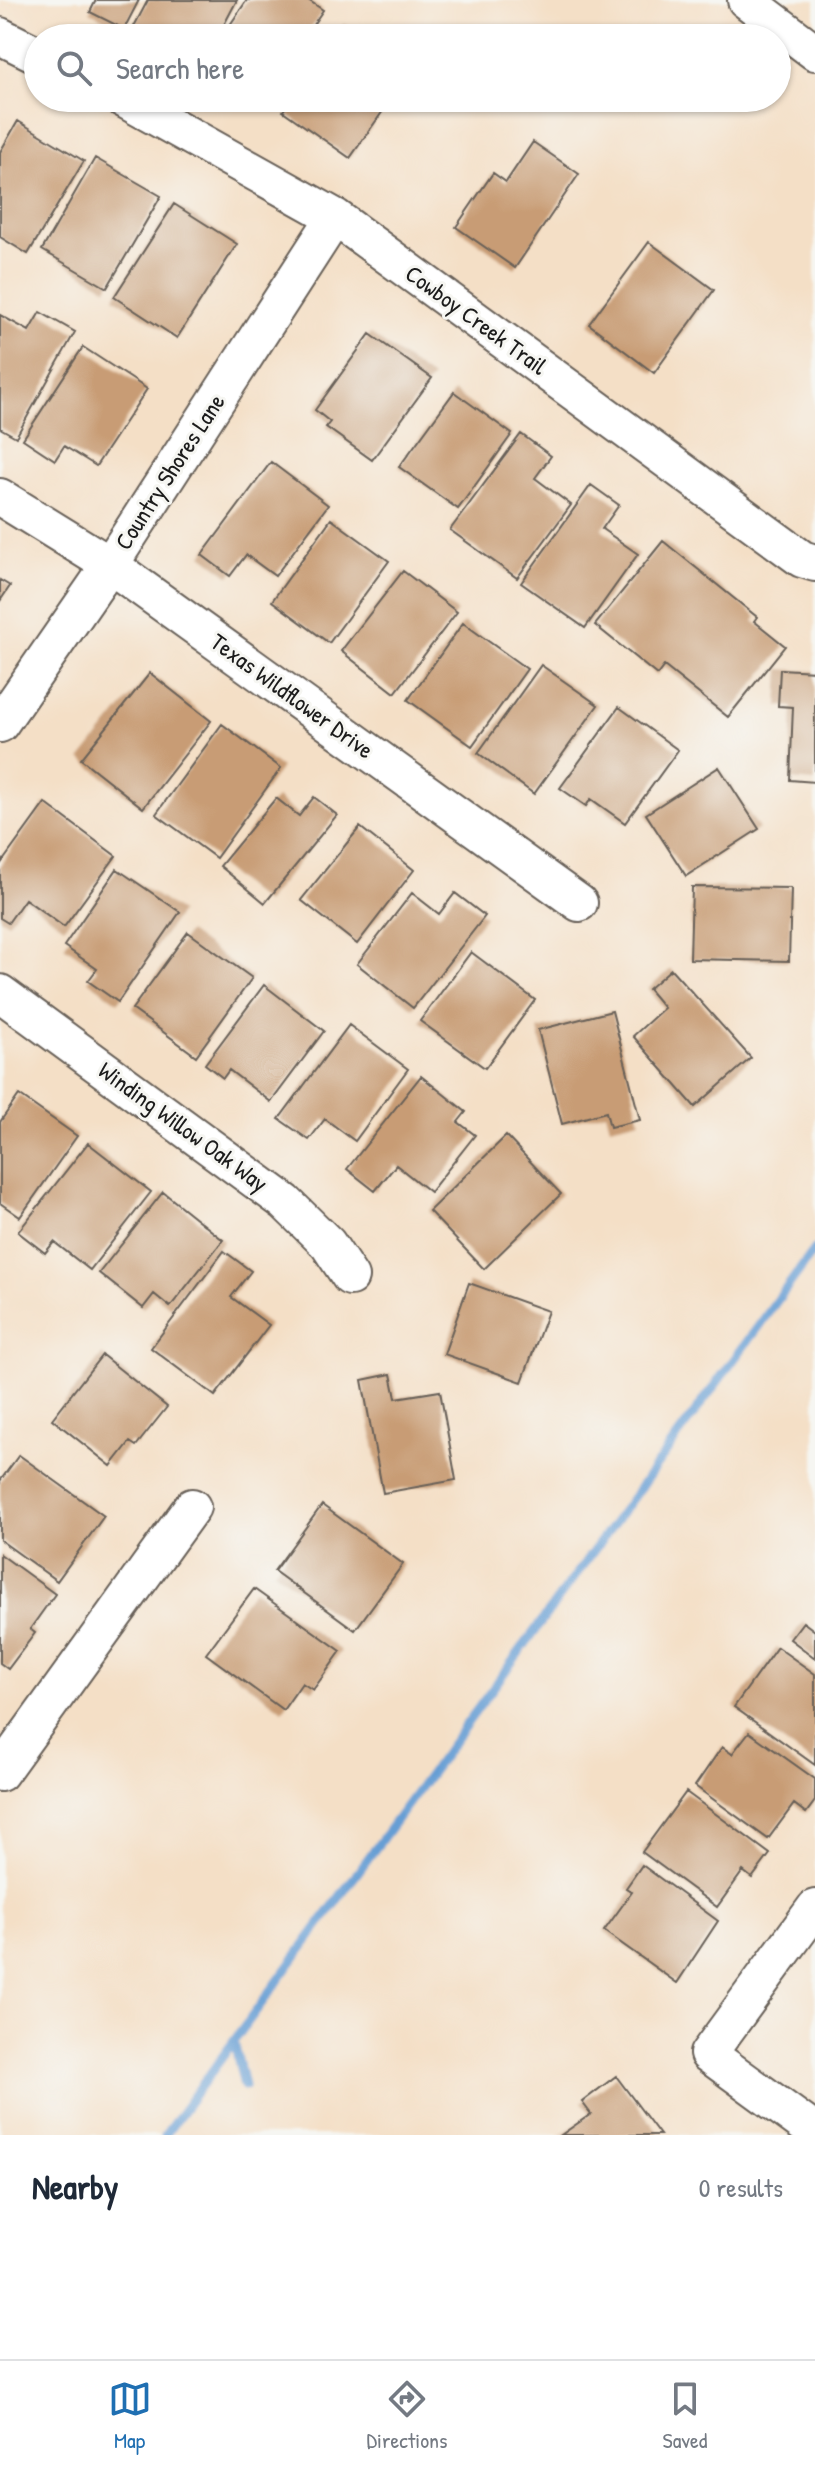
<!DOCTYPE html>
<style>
:root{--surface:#fff;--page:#f2f2f3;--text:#1f2937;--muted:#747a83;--line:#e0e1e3;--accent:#1f6fb2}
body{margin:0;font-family:"Patrick Hand",sans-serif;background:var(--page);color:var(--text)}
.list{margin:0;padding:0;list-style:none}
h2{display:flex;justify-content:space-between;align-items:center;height:104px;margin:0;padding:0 32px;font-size:34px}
h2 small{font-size:26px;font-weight:400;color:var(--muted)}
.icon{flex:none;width:44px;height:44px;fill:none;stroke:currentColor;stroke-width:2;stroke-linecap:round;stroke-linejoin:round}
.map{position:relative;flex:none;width:815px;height:2135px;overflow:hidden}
.search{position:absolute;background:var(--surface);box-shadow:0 2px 6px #0004;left:24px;right:24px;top:24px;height:88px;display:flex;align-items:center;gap:20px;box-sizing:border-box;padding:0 28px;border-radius:44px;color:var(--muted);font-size:30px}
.sheet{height:224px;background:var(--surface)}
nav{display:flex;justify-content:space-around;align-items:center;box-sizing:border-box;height:112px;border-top:2px solid var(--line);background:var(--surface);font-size:22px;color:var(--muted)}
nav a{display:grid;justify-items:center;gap:4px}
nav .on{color:var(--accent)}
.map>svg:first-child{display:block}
</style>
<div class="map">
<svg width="815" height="2135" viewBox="0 0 815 2135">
<rect width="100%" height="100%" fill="#f6f6f2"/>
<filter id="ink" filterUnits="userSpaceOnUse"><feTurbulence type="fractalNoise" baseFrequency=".0125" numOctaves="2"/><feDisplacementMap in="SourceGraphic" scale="16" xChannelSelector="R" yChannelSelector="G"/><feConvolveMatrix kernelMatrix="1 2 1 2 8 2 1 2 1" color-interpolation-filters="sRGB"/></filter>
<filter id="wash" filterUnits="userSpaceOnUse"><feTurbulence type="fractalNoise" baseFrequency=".006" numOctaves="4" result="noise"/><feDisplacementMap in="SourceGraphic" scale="32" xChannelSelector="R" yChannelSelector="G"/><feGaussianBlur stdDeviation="1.8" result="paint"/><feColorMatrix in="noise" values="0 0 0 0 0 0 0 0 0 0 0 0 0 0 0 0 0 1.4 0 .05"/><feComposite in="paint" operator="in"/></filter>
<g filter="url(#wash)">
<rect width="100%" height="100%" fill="#f4dfc6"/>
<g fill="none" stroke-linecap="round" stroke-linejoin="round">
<!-- stream -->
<path stroke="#669ed4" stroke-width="9" d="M234,2042l10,44
M165,2135l650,-886"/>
</g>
<g id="blocks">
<!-- building -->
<path fill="#c89c75" d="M96,0h43l-15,29 -34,-17z
M148,0h89l-20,38h-74l-12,-6z
M247,0h61l15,10 -19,28h-83z
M344,24l19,14h-29z
M292,98h100l-42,60 -67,-47z
M18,121l66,40 -56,93 -28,-17v-85z
M533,142l46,32 -64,94 -59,-41 37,-54 13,9z
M95,158l66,38 -54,92 -65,-38z
M174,204l63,40 -60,94 -63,-41z
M649,242l65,48 -60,83 -65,-49z
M40,312l35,20 -59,105 -16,-9v-113l29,16z
M370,334l62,44 -60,82 -46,-33 4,-5 -15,-12z
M83,347l64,42 -51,77 -32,-20 -9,14 -32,-21z
M454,392l58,42 -54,75 -59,-42z
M521,434l30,22 -16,22 36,27 -54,73 -67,-48z
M271,462l57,43 -53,71 -29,-21 -16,21 -28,-21z
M591,485l28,20 -17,24 36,25 -53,74 -64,-45z
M331,519l58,42 -60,82 -57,-42z
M663,541l94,76 -3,4 31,25 -57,71 -64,-51 -7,9 -62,-50z
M403,571l54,41 -62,81 -54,-42z
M0,580l10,6 -10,15z
M463,623l64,46 -55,77 -64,-46z
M541,665l57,40 -64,89 -56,-41z
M780,669l35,2v111l-25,-2 3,-73 -15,-1z
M150,673l61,48 -68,87 -62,-49z
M619,707l59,43 -53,73 -34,-24 -5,7 -26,-18z
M222,724l59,44 -65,90 -60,-44z
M719,767l40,62 -73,47 -40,-62z
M314,797l23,18 -72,88 -45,-37 56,-68 23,18z
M45,803l71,53 -52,71 -39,-28 -17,24 -8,-5v-53z
M360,827l54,43 -57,74 -56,-44z
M117,869l63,43 -62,90 -30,-21 9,-12 -33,-23z
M692,887l99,1 -2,73 -99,-2z
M412,893l27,21 16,-21 30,23 -72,92 -56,-44z
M188,932l64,46 -56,78 -64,-47z
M471,952l64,48 -50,68 -65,-47z
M671,969l80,89 -56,49 -62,-71 31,-28 -16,-19z
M264,985l60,46 -53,71 -42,-32 -6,8 -18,-14z
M612,1011l28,109 -30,7 -4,-15 -44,12 -24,-94z
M349,1025l59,44 -53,72 -30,-22 -16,21 -30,-21z
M421,1076l45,36 -8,10 17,13 -45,57 -34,-27 -21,26 -28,-22z
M19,1095l58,41 -57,81 -20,-14v-81z
M506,1136l55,58 -77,75 -55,-58z
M88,1143l63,49 -61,78 -36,-28 -9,11 -27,-21z
M163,1192l60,48 -53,67 -16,-13 -11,14 -44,-35z
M224,1251l27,20 -20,26 38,28 -54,71 -64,-48z
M469,1283l79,28 -26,71 -78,-28z
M102,1355l65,52 -31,39 -6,-4 -19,24 -59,-47z
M391,1374l5,24 44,-7 16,89 -73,13 -21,-113z
M19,1455l85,61 -47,65 -57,-41v-59z
M322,1505l81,59 -48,66 -81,-59z
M0,1554l55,40 -25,35 5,4 -27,36 -8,-6z
M254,1589l87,62 -28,39 -11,-7 -19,27 -77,-56z
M803,1622l12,9v27l-25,-19z
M777,1647l38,27v91l-81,-58z
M749,1732l66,47v22l-9,12 -12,-9 -26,35 -73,-53 27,-39 10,7z
M686,1792l84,62 -18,24 -9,-7 -26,36 -75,-55z
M642,1865l76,56 -41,62 -73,-52 28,-39 -6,-4z
M616,2076l44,59h-99l30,-21 -9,-12z"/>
</g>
</g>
<g filter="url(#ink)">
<use href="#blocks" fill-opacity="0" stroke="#686058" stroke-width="2"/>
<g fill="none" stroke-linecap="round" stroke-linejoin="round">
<!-- street casing -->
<g stroke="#686058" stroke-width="40">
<path id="street" d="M746,0l69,52
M0,36l38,19
M122,98l213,119 467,342 13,4
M0,497l110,68 469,338
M0,724l110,-159 225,-348
M0,993l285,209 43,42 22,33
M0,1773l192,-266
M815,1908l-107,146 107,78"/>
</g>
<!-- street -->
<use href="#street" stroke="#fff" stroke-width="36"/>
</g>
</g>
<g text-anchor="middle" stroke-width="6" stroke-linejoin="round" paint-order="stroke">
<!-- street labels -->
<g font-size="24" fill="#1c1c1c" stroke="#f6f6f2">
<text transform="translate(476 320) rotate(36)" y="8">Cowboy Creek Trail</text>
<text transform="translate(170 472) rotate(-57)" y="8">Country Shores Lane</text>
<text transform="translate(292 696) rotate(36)" y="8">Texas Wildflower Drive</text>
<text transform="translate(183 1127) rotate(36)" y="8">Winding Willow Oak Way</text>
</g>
</g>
</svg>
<div class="search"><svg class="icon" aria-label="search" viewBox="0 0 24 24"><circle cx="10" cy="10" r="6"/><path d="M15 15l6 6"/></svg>Search here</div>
</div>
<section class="sheet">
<h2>Nearby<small>0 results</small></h2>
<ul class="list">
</ul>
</section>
<nav>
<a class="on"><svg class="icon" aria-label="map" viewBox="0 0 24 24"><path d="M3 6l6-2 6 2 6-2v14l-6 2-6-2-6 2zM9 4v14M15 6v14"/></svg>Map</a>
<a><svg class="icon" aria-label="directions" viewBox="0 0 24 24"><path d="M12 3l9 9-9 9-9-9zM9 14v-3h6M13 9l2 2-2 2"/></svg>Directions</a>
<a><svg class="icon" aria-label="saved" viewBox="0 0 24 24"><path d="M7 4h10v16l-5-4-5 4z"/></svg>Saved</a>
</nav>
